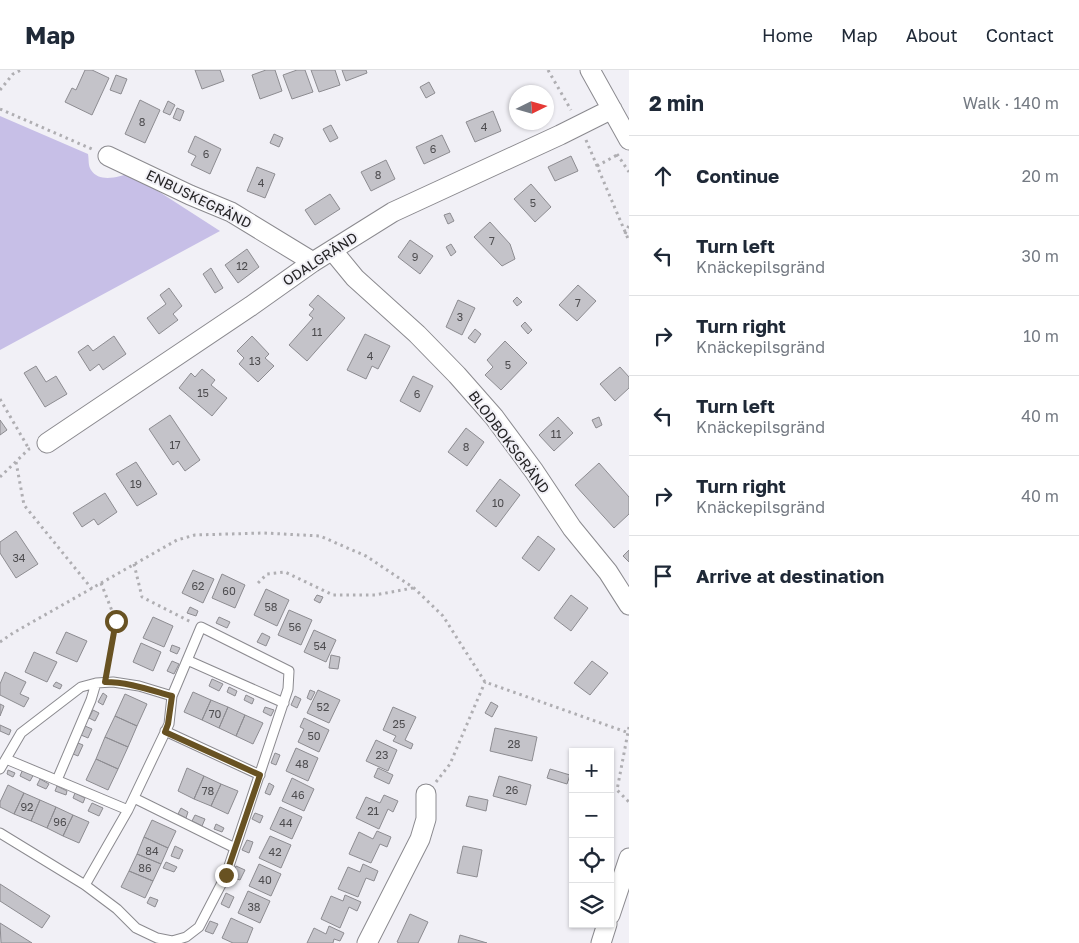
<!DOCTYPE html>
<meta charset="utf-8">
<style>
:root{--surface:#fff;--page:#f2f2f3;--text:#1f2937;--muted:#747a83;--line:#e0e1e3}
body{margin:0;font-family:"Golos Text",sans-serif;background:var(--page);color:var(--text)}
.controls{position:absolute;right:15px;bottom:15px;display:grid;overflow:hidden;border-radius:0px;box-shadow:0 1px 4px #0004}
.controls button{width:45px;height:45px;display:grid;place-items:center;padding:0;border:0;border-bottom:1px solid var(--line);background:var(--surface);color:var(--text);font:25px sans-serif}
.compass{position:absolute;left:509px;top:15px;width:45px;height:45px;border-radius:50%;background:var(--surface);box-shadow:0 1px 4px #0004;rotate:85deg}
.stop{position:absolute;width:15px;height:15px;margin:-11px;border:4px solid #685222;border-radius:50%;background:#fff}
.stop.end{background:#685222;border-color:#fff;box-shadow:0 1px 5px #0008}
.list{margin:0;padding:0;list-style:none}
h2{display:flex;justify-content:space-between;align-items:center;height:65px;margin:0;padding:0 20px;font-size:21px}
h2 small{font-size:16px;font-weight:400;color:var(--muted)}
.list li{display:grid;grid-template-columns:32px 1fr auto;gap:15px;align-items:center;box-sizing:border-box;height:80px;padding:0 20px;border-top:1px solid var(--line)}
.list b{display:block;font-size:19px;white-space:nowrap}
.list p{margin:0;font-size:16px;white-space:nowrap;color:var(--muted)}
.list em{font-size:16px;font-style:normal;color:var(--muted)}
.icon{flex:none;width:28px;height:28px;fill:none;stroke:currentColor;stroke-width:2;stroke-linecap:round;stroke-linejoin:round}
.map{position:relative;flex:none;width:629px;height:873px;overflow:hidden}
header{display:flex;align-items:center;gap:30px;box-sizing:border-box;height:70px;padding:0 25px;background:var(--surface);border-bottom:1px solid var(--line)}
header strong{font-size:24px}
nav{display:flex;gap:28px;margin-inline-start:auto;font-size:18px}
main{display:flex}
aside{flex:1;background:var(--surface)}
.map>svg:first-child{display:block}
</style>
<header>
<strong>Map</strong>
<nav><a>Home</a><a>Map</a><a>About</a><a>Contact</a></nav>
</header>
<main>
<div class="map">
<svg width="629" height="873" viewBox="0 0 629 873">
<rect width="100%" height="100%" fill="#f1f0f6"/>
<!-- green -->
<path fill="#c7bfe7" d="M0,46l88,38c1,5 0,12 3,16 8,13 28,7 39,3l90,58 -220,119z"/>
<!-- building -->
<path fill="#c4c3c9" stroke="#8d8c91" d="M85,0h7l17,8 -17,37 -27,-13 7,-14 4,2z
M195,0h25l4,11 -22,8z
M266,0h9l7,21 -22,8 -8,-24z
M297,0h8l8,22 -21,7 -9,-24z
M311,0h24l5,15 -21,7z
M342,0h24l1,3 -21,8z
M116,5l11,4 -6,15 -11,-4z
M429,12l6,11 -9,5 -6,-11z
M140,30l20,10 -15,33 -20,-9z
M168,31l7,4 -5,10 -7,-3z
M177,38l7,3 -4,10 -7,-3z
M493,41l8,20 -26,11 -9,-20z
M331,55l7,13 -8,4 -7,-13z
M274,64l9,4 -4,9 -9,-4z
M442,65l8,17 -26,12 -8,-17z
M195,66l26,13 -11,25 -19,-9 5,-9 -8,-4z
M571,86l7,15 -23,10 -7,-14z
M386,90l9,19 -24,12 -10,-19z
M257,97l18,7 -10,24 -18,-7z
M531,114l20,23 -16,15 -21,-23z
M330,124l10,15 -25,16 -10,-15z
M450,143l4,8 -6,3 -4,-9z
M490,152l20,22 5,15 -13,7 -28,-29z
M410,170l23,16 -13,18 -22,-17z
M451,174l5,8 -5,4 -5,-9z
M247,179l12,18 -21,16 -13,-18z
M211,198l12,20 -8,5 -12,-19z
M578,215l18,16 -19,20 -18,-16z
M169,218l13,18 -9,8 5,6 -19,14 -12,-16 19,-14 -6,-9z
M318,225l27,23 -38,43 -18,-16 24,-27 -4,-3 5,-6 -5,-4z
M517,227l5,5 -5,4 -4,-5z
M458,230l17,8 -13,27 -16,-8z
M525,252l7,8 -4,4 -7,-8z
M475,259l6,5 -6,9 -7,-5z
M365,264l25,12 -12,23 -6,-3 -6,13 -19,-9z
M114,266l12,18 -23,16 -4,-6 -9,7 -12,-19 10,-7 5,6z
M252,266l17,18 -4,4 9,8 -16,16 -19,-18 5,-6 -7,-7z
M505,271l22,22 -26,27 -16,-15 8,-8 -6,-7z
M36,296l10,16 10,-6 11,18 -22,13 -21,-34z
M620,297l9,10v11l-14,13 -15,-17z
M202,299l13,11 -4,5 16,13 -15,18 -33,-28 12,-15 4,4z
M413,306l20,10 -13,26 -20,-11z
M170,345l30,45 -15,11 -7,-10 -5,4 -24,-36z
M558,347l15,16 -19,18 -15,-16z
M599,347l3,8 -6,3 -4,-8z
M0,350l7,10 -7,5z
M466,358l18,14 -17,24 -19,-14z
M136,392l21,32 -20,12 -21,-32z
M599,393l30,34v17l-15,14 -39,-43z
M500,409l20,16 -24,32 -20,-16z
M105,423l12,19 -19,13 -4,-6 -12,8 -9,-14z
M16,461l22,33 -22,14 -16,-25v-11z
M538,466l17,13 -16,22 -17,-13z
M629,480v12l-6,-6z
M193,500l21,9 -11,24 -21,-10z
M222,504l23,11 -10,23 -23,-10z
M266,519l23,11 -12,26 -23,-11z
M317,525l6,2 -3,6 -6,-3z
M571,525l17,13 -17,23 -17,-13z
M190,537l8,4 -2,5 -9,-3z
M289,540l23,10 -11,25 -23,-10z
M153,547l20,9 -9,21 -21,-9z
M219,547l11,5 -3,6 -11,-5z
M314,560l22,10 -10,22 -22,-10z
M66,562l21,9 -10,21 -21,-9z
M262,563l8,4 -4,9 -9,-4z
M141,573l20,9 -8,19 -20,-9z
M172,575l8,3 -3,6 -7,-3z
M34,582l23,10 -10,20 -22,-10z
M331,585l9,2 -2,12 -9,-1z
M172,591l7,3 -5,10 -7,-3z
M592,591l16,12 -18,22 -16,-12z
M5,602l21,10 -6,12 9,4 -5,9 -24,-12v-11z
M212,609l11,5 -4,7 -10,-5z
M56,612l6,3 -2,4 -7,-3z
M229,617l8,4 -2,5 -8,-4z
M310,620l5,2 -4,8 -4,-2z
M318,620l22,10 -11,23 -22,-10z
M193,622l18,8 -9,20 -18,-8z
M103,623l4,3 -4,9 -5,-3z
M125,624l22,10 -10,22 -22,-10z
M246,625l8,4 -2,5 -8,-4z
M295,626l6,3 -4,9 -6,-3z
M211,630l17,7 -9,21 -17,-8z
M491,632l7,4 -6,11 -7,-4z
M0,634l4,2 -4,10z
M228,637l17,8 -9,21 -17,-8z
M265,637l9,3 -3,6 -8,-4z
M393,637l23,10 -11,23 8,4 -2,5 -18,-8 3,-5 -13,-6z
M93,640l6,3 -4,8 -6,-3z
M245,645l18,8 -10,21 -17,-8z
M115,646l22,10 -9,21 -23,-10z
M304,648l25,12 -10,22 -21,-10 6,-13 -4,-2z
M0,655l11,5 -2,5 -9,-4z
M85,656l7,3 -4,9 -7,-3z
M495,658l42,9 -5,24 -42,-10z
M105,667l23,10 -10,22 -22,-10z
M376,670l21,10 -9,21 -22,-10z
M78,673l5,2 -5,11 -5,-2z
M296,678l22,10 -10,23 -22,-10z
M275,683l5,2 -4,10 -5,-2z
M96,689l22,10 -10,21 -22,-10z
M187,698l17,8 -10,23 -16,-8z
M378,698l15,7 -4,9 -15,-7z
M23,699l11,5 -4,7 -10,-5z
M550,699l20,6 -3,9 -20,-6z
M8,700l7,3 -2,4 -6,-3z
M204,706l17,8 -10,22 -17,-7z
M499,706l32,9 -5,20 -33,-9z
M292,708l22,11 -10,22 -22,-10z
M40,709l9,5 -3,5 -9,-4z
M269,713l5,3 -4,9 -5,-2z
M221,714l17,7 -10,23 -17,-8z
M8,715l16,8 -10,21 -14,-7v-5z
M57,716l10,5 -1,4 -11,-4z
M24,723l16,7 -9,21 -17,-7z
M75,723l10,5 -2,5 -10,-5z
M384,725l14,6 -5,11 -5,-3 -9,20 -23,-11 10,-21 14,6z
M469,726l19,4 -2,11 -20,-5z
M40,730l16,7 -9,21 -16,-7z
M92,733l11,5 -4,8 -11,-5z
M56,737l17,8 -10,21 -16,-8z
M280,737l22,10 -10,22 -22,-10z
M181,738l7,4 -2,6 -8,-4z
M255,743l8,3 -3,7 -8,-4z
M73,745l16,7 -10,21 -16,-7z
M195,745l10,4 -3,7 -10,-5z
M152,750l24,11 -8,17 -24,-11z
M216,754l8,4 -2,4 -8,-3z
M377,761l14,6 -4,10 -7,-3 -9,19 -22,-9 10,-22 14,7z
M270,766l21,9 -10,23 -22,-10z
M144,767l24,11 -7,16 -24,-10z
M247,770l6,2 -4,11 -7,-3z
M175,776l8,4 -4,9 -8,-3z
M463,776l19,4 -5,27 -20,-4z
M137,784l24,10 -8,17 -24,-10z
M166,792l11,5 -3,5 -11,-4z
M259,794l22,10 -10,22 -22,-10z
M363,794l15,7 -4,10 -8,-3 -8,19 -20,-8 10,-22 12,5z
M236,796l9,4 -5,10 -9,-3z
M129,801l24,10 -8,17 -24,-11z
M0,814l50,32 -8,12 -42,-27z
M248,821l22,10 -10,22 -22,-10z
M226,823l8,4 -5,11 -8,-4z
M345,825l16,7 -4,9 -8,-4 -9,21 -19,-9 10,-23 12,5z
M150,827l8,3 -3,7 -8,-4z
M410,844l18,8 -10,21h-19l-2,-1z
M231,848l22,10 -6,15h-14l-11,-5z
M210,851l8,3 -5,10 -8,-3z
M0,853l32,20h-31z
M329,856l15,7 -4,8 -6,-2 -1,4h-26l7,-15 12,6z
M460,865l27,8h-29z"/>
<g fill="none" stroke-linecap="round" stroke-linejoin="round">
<!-- lane casing -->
<g stroke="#8b8a8f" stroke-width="11">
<path id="lane" d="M187,590l97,43
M165,661l95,44
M6,689l122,51
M0,699l21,-36 60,-46 15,-4 17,-1 26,4 33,10
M57,710l34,-80 5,-17
M134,728l101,50
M0,763l85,52 32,24 19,19 21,10 15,3 14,-4 13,-10 27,-52 62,-186 1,-18 -88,-44 -29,69 -3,28 -41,86 -43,75"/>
</g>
<!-- street casing -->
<g stroke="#8b8a8f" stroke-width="21">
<path id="street" d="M590,0l39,70
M108,86l82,39 41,17 82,50
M332,180l23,28 62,56 40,41 37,42 40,54 38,57 36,44 21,33
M47,373l204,-137 62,-44 80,-50 167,-77 52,-26
M610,845l19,-57
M367,873l53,-104 6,-20v-25
M601,873l6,-19"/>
</g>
<!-- path -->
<path stroke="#afaeb2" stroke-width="3" stroke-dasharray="2.5 4" stroke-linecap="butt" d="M548,0l23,40
M0,20l13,-16 8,-4
M0,39l94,41
M586,70l43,101
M617,84l12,18
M597,96l20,-11
M625,164l4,-9
M0,329l29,50
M16,392l8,43 68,84
M0,407l29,-28 4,-1
M134,494l8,33 49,25
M101,513l15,38 -9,51
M258,513l9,-9 18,-2 48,23h42l38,-7
M0,572l13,-9 164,-93 18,-5 69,-2 56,3 46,20 48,32 29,28 42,66 144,51
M629,657l-12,63 12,12
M436,712l14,-18 35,-82"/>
<!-- lane -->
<use href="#lane" stroke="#fff" stroke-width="9"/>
<!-- street -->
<use href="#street" stroke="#fff" stroke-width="19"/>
</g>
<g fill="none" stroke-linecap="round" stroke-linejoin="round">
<!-- route -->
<path stroke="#685222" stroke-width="6" d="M116,551l-11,61c23,0 45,8 67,14l-4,28 -3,8 95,43 -34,100"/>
</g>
<g text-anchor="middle" stroke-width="4" stroke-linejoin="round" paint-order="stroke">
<!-- number labels -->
<g font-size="11" fill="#4d4c4f">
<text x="142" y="56">8</text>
<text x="484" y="61">4</text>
<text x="433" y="83">6</text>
<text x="206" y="88">6</text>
<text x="378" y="109">8</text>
<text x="261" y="117">4</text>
<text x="533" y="137">5</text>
<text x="492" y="175">7</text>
<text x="415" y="191">9</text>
<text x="242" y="200">12</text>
<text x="578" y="237">7</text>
<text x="460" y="251">3</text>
<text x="317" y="266">11</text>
<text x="370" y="290">4</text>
<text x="255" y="295">13</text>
<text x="508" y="299">5</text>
<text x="203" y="327">15</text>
<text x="417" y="328">6</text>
<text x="556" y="368">11</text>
<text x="175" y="379">17</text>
<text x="466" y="381">8</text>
<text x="136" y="418">19</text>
<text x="498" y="437">10</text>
<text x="19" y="492">34</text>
<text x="198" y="520">62</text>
<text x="229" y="525">60</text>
<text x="271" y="541">58</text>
<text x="295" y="561">56</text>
<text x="320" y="580">54</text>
<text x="323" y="641">52</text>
<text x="215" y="648">70</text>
<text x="399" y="658">25</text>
<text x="314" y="670">50</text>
<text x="514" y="678">28</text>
<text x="382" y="689">23</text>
<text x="302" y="698">48</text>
<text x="512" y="724">26</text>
<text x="208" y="725">78</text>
<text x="298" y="729">46</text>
<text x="27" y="741">92</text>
<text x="373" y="745">21</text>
<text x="60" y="756">96</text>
<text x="286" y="757">44</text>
<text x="152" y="785">84</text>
<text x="275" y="786">42</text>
<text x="145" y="802">86</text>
<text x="265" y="814">40</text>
<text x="254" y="841">38</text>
</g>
<!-- street labels -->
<g font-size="14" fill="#252426" stroke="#f1f0f6">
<text transform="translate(199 129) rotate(26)" y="5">ENBUSKEGRÄND</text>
<text transform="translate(320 189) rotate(-33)" y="5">ODALGRÄND</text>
<text transform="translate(509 372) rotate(53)" y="5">BLODBOKSGRÄND</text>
</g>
</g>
</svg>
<div class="controls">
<button>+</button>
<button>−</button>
<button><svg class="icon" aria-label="locate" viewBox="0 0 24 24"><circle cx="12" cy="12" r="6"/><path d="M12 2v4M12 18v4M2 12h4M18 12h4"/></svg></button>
<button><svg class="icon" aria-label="layers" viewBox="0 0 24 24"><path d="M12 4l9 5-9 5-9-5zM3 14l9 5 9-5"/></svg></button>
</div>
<svg class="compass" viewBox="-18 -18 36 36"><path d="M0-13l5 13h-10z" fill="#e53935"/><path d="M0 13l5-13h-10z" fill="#747a83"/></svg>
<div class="stop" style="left:116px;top:551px"></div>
<div class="stop end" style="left:226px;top:805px"></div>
</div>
<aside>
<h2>2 min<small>Walk · 140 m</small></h2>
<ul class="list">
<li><svg class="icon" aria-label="ahead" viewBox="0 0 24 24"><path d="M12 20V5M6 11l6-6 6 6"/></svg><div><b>Continue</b></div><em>20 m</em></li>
<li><svg class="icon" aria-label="left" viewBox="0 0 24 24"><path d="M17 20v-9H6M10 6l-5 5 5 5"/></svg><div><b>Turn left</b><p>Knäckepilsgränd</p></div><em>30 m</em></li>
<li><svg class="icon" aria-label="right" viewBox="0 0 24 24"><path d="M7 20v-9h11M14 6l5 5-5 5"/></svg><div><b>Turn right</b><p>Knäckepilsgränd</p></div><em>10 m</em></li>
<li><svg class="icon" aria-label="left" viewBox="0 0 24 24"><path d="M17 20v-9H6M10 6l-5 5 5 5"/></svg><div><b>Turn left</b><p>Knäckepilsgränd</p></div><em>40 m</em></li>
<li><svg class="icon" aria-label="right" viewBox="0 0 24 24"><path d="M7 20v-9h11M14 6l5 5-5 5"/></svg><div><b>Turn right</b><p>Knäckepilsgränd</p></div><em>40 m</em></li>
<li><svg class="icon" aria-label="arrive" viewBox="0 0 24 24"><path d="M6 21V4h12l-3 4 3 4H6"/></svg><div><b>Arrive at destination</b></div></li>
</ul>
</aside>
</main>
